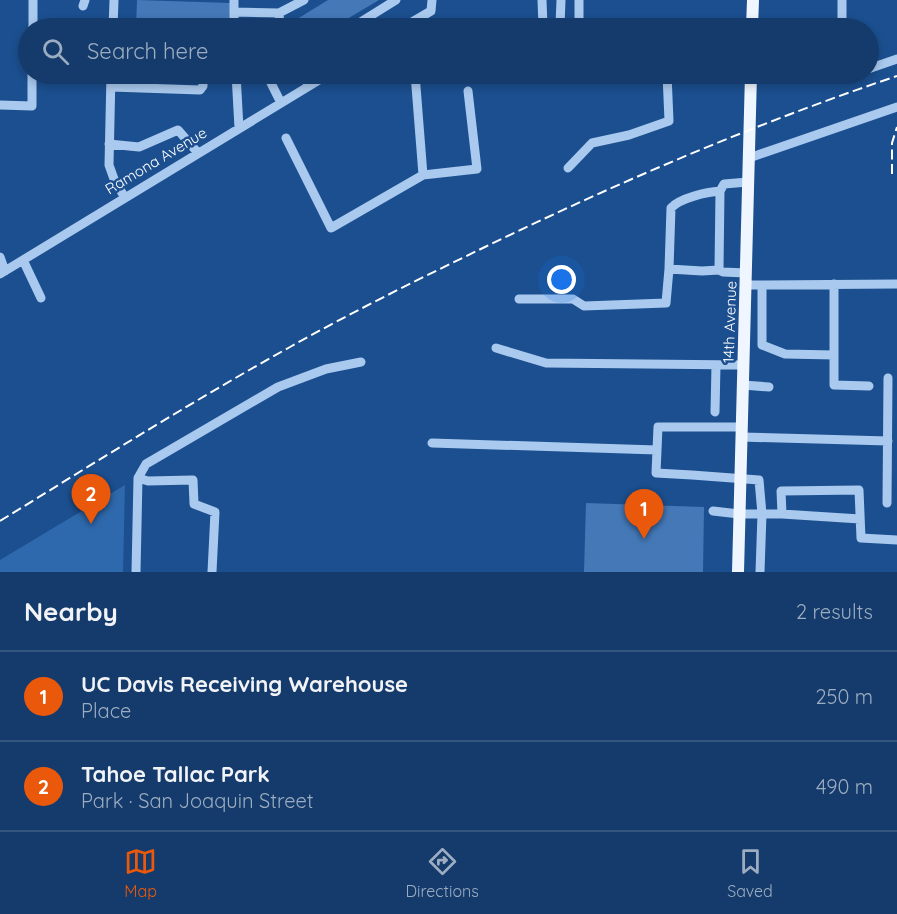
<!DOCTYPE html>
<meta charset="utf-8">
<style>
:root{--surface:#143b6b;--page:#214673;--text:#f1f3f6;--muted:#9dadc1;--line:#33557e;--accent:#ea580c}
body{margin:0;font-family:Quicksand,sans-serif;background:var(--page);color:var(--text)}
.you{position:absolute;left:562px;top:280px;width:21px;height:21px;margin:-15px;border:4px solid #fff;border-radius:50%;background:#1a73e8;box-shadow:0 0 0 9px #1a73e833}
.badge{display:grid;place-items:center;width:39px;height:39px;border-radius:50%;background:var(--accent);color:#fff;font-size:20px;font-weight:700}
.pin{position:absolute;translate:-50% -50px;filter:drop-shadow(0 2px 3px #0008)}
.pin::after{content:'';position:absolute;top:32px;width:21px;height:18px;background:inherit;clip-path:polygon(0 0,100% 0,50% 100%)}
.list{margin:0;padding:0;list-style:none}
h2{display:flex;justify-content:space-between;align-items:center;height:78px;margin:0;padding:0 24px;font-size:26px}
h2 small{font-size:20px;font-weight:400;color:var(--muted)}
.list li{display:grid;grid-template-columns:39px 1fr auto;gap:18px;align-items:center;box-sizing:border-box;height:90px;padding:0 24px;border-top:2px solid var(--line)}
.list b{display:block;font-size:22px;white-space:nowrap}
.list p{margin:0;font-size:20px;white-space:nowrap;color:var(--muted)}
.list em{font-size:20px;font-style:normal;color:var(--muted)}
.icon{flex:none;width:33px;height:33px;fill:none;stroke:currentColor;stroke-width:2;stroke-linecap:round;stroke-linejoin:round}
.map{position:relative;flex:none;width:897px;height:572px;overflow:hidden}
.search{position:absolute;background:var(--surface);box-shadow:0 3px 9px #0003;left:18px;right:18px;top:18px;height:66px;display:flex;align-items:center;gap:15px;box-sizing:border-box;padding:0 21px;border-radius:33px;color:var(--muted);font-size:22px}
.sheet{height:258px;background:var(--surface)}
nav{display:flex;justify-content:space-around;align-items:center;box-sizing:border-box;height:84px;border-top:2px solid var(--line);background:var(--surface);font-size:16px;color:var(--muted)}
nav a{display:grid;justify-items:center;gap:3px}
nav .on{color:var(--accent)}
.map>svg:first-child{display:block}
</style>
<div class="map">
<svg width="897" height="572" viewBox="0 0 897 572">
<rect width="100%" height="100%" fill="#1b4f8f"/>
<!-- green -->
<path fill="#2e69ad" d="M125,485l-2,87h-123v-12z"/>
<!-- building -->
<path fill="#4478b7" d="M137,0l94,3 -2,25h-93z
M328,0h51l-47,28h-41l-2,-4z
M242,24l34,2v2h-34z
M586,503l118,4 -1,65h-119z"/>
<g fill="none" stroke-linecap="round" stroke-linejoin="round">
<!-- minor -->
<path stroke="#a9c9ee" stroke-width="9" d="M234,0v28
M542,0l1,26 36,1v-27
M83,6l2,-6
M234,12l45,1 25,-13
M279,13l1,15
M560,26l1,-26
M33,28v-28
M113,28l1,-28
M351,28l45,-28
M402,28l29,-17 1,-11
M842,28v-28
M868,69l29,-10
M69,74l7,3 35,2
M111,74l-2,91 5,14 11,19
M236,74l3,54
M302,74l7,12
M415,74l8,101 54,-6 -9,-78
M841,74v5l15,-5
M237,79h39l3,-5
M269,79l12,24
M111,87l89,3 3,-4v-12
M0,105l32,1v-32
M286,138l45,90 92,-53
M109,144l30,3 39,-17 20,23
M749,158l148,-51
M568,168l24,-25 37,-8 40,-14 -2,-47
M0,257l5,14
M23,260l18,38
M719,270l-17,1 -33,-2 2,-61c9,-10 36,-16 49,-17
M746,273l-23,-1 -4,-2 1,-79 4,-7 24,-2
M0,274l329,-200
M746,285l151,-1
M762,285v60l23,9 49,1v30l35,1
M519,299h54l11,7 82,-3 3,-34
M496,348l50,15 197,2
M834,355v-71
M743,385l26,2
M715,412l1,-47
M741,437l147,4
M432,443l225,7 -1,23 36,2 67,5 3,34 -2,58
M657,450l1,-23h84
M138,478l10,3 45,-1 1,24 21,8 -3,60
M887,503l1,-125
M713,511l26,3h43l78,5
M782,514l-1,-23 78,-1 2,48 36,2
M136,572l2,-94 8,-14 132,-77 48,-18 35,-7"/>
<!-- major -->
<path stroke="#f0f6ff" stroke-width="12" d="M752,28l1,-28
M738,572l13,-498"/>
<!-- rail -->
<path stroke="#fff" stroke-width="2" stroke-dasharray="10 4.5" stroke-linecap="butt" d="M892,174v-31l5,-16
M0,521c96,-59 191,-119 290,-174 64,-36 131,-69 197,-101 134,-65 270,-123 410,-170"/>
</g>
<g text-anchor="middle" stroke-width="5" stroke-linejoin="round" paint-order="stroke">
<!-- street labels -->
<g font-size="15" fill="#fff" stroke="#1b4f8f">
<text transform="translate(156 161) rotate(-31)" y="5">Ramona Avenue</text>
<text transform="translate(730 322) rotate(-88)" y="5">14th Avenue</text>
</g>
</g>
</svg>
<div class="you"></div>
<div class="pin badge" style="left:644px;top:539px">1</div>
<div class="pin badge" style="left:91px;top:524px">2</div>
<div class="search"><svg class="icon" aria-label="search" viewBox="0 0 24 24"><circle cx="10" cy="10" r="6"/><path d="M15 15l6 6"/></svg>Search here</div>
</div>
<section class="sheet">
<h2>Nearby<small>2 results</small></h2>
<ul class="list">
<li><span class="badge">1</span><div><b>UC Davis Receiving Warehouse</b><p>Place</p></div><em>250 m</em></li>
<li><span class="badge">2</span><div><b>Tahoe Tallac Park</b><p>Park · San Joaquin Street</p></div><em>490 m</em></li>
</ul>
</section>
<nav>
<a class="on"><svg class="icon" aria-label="map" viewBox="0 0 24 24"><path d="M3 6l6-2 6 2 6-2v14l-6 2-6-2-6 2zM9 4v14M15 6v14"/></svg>Map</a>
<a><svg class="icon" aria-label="directions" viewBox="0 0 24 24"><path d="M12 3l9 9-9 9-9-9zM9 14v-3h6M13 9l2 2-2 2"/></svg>Directions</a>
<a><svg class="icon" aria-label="saved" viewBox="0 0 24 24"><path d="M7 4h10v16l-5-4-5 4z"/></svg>Saved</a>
</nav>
